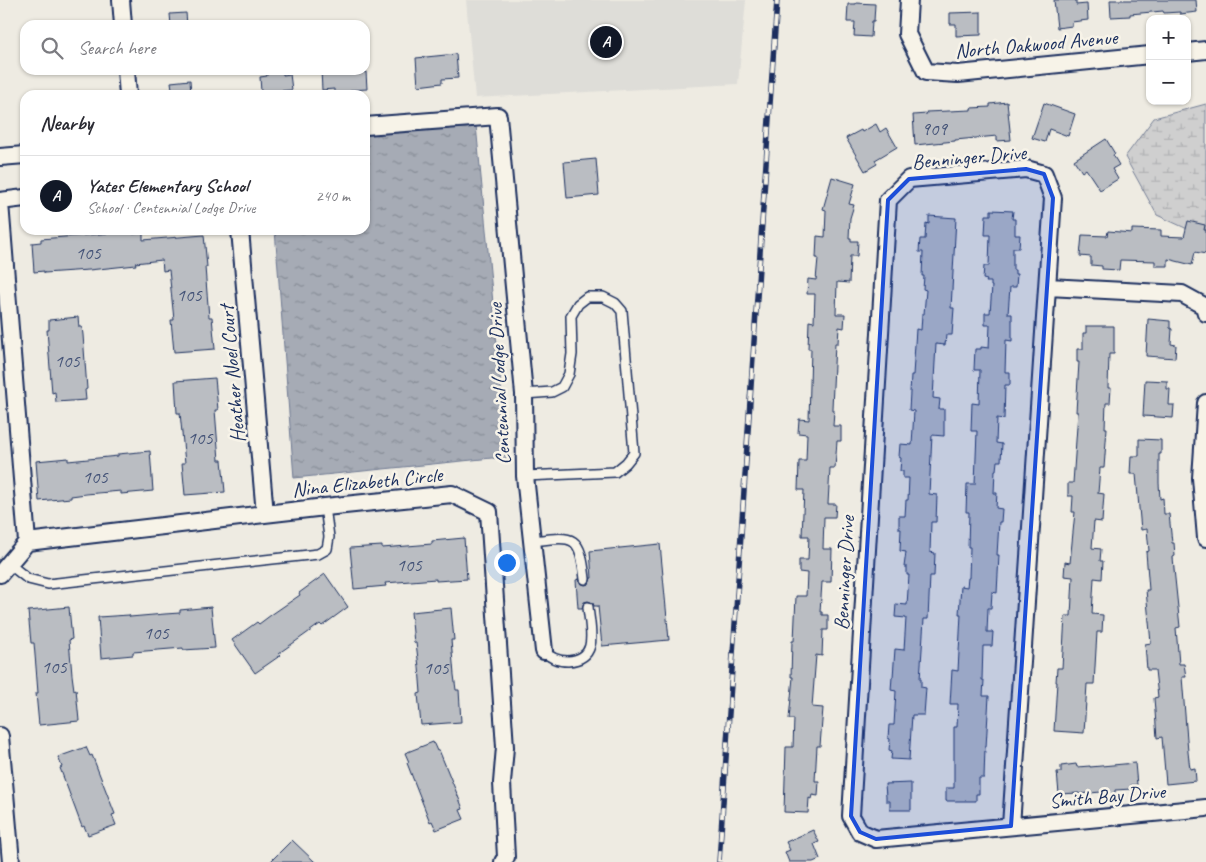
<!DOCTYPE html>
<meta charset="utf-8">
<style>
:root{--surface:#fff;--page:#f2f2f3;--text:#2b2b33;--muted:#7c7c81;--line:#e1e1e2;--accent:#111827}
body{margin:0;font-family:Caveat,sans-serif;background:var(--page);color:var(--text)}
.controls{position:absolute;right:15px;top:15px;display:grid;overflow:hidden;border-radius:10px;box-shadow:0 1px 4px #0004}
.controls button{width:45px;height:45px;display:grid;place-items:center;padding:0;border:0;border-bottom:1px solid var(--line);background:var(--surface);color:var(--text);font:25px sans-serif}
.you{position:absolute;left:506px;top:562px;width:18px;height:18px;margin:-12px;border:4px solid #fff;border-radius:50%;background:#1a73e8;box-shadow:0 0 0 8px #1a73e833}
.badge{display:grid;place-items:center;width:32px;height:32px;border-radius:50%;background:var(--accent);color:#fff;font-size:16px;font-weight:700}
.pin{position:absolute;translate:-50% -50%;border:2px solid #fff;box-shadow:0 1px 5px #0006}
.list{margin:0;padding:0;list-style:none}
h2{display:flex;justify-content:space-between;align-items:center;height:65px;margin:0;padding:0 20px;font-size:21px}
h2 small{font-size:16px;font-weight:400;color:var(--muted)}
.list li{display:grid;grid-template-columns:32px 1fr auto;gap:15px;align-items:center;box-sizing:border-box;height:80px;padding:0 20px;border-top:1px solid var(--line)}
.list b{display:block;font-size:19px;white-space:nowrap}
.list p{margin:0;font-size:16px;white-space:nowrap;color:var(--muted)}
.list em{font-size:16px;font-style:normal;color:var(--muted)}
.icon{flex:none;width:28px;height:28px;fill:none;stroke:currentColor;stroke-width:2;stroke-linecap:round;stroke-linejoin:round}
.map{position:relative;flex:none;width:1206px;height:862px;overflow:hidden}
.search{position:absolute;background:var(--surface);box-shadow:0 1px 4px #0004;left:20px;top:20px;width:350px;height:55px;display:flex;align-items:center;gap:12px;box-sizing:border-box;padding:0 18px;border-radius:15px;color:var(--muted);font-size:19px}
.panel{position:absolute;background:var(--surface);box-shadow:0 1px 4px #0004;left:20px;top:90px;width:350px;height:145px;border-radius:15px}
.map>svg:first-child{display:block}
</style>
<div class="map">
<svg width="1206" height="862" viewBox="0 0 1206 862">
<defs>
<pattern id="wetland-marsh" width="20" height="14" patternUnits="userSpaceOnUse" patternTransform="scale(1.25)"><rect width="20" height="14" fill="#cfcfcf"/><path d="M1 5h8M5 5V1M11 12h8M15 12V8" fill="none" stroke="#b1b2b4"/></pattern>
<pattern id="water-ripples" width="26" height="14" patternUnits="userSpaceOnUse" patternTransform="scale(1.25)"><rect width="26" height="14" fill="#a6abb5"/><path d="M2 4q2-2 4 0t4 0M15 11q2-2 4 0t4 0" fill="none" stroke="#868c96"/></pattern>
</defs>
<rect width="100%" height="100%" fill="#eeebe2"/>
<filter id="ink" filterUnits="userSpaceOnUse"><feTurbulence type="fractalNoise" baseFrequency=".02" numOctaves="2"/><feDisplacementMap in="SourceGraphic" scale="10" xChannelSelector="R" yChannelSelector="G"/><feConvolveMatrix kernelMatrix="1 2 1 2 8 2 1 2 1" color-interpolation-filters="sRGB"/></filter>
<g filter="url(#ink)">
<!-- built -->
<path fill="#deddd8" d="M466,0h280l-8,84 -263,14z"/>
<!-- wetland -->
<path fill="url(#wetland-marsh)" stroke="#757f96" d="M1206,104v132l-12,-4 -37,-17 -32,-58 29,-39z"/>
<!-- water -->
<path fill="url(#water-ripples)" stroke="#6e7992" d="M476,125l32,335 -16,-2 -198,20 -19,-248h90v-96z"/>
<!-- building -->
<path fill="#babdc2" stroke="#1b2f5e" d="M1054,0h22v5l11,-1 1,16 -16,2v4l-15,2z
M1110,0h86l1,12 -17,2v-2l-16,1 -1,-2 -33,3v2l-19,1z
M856,3l19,1 -1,17h-2l-1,16 -17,-1 1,-14h-8l1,-18h8z
M981,12v23l-25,1v-12h-6v-11z
M186,13l1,12h-16l-1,-11z
M456,54l2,24 -16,1v4l-24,3 -2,-28z
M266,70h17v5l7,-1 2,16 -31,2 -1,-15 7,-1z
M321,70h28l1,3 16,-1 1,17 -16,1v3l-17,2v-6l-12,1z
M190,80l1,15h-18l-2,-13z
M1007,102l4,38 -14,1v-5l-42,4v1l-40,4 -2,-30 14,-1 -1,-2 45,-2v-2l19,-1v-3z
M1044,103l31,11 -7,22 -19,-7 -4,13 -13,-4z
M876,124l4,8 6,-4 11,19 -22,13 2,4 -12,7 -19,-33 15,-8 1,2z
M1106,139l9,15 -2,1 6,10 -7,4 6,10 -18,11 -14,-21 -4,3 -8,-12z
M596,159l3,36 -32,3 -3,-36z
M832,177l23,7 -6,20 5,1 -4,13 -1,20h2v3h7l-1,15h-7l-1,27 -12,-1 -1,32h9l-1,14 -5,-1 -1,16h-3l-3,65v2h2l-1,16h8v15h-4l-2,27h-5l-2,36h8l-1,13h-11l-1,32h9l-1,33h-9l-2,30h2v3h6v15h-5l-1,26 -6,-1 -4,52 11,1 -3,38h-3l-2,35h4l-1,15 -6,-1 -1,4 -2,-1 -1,15 -24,-1 2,-65h7l1,-28h-5l4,-42h-2l1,-36h2l2,-45h10l1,-23 -8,-1v-12h9l1,-24h-7l2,-46h-6l1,-29h7l1,-27 -9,-1 1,-14 10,1 2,-71h-3l1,-28 5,1 1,-28h-8l1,-15 8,1 2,-22h-2l1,-22 8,1 1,-27 -3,-1z
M991,210l22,1 -1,8h3v16h5l-1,13h-6v22h2v4h2l-1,13h-6l-2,27h4v27l-6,-1 -1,32h5v13h-5l-1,34 -7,-1 -1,25 6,1 -1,17h-4l-1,9h-1l-1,23h3l-1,15 6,1 -1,13h-2l-2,33h2l-2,38 -5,-1 -1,16h-3l-1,24h6l-1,14h-9l-1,34h2l-1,16h6l-3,51h-1l-1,31h-5v16h-3v7h-30v-13h8v-61h3l1,-23h-8l2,-34 6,1 3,-57h-2l2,-28 6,1 1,-9h1l1,-31h-2l1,-35h-3l1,-28h8l2,-53h-6l1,-28 7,1 1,-34h-6l1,-21h6v-2l8,1 1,-23h-5v-12h5l2,-27h-1v-4h-5l1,-2 -4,-1 1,-13h5l1,-31h-5l1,-20h5z
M929,216l27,2 -5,90h3l-2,27h-6l-1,10 -9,-1 -3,54 7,1 -1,10h5v27l-12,-1 -3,59 8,1 -1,27h-5l-1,30 5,1 -1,23h-4l-2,43h-4l-4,60h1v8l5,1 -2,27h-12l-3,45 -18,-1 1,-8 -3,-1 1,-11 -2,-1 1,-13h5l2,-34 -5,-1 1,-13h1l2,-28 9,1 2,-32 -11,-1 1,-13 11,1 2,-30h-2v-8h-3l2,-15 -6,-1 1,-22h-2v-13h6l1,-16h2l1,-22h-6v-7h-3l1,-13 -2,-1 1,-13 12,1 2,-34 -5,-1 2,-35h2l3,-46 5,1 1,-16h2l2,-24 -3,-1 1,-13h-2l1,-24h-4l1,-13h5l1,-16 3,1z
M1188,221l17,4 -1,5h2v24l-11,-2 -3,13 -24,-6v7h-13v-5l-35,-1 -1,10 -17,-1v-3l-11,-1v-8l-11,-1 2,-21 25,1 1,-5 24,2v-4l29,1v6l23,1z
M133,231v3l10,-1v7l61,-5 3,32h-2l2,26 2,24h3l3,32 -41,3 -3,-32h3l-5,-50 -6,1 -1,-11 -27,3 1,2 -47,5 -45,3v-2l-10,1 -2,-29 9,-1v-3z
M78,317l1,10h3l1,8 4,54 -2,1 1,10 -30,2 -1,-10 -3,1 -5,-63h2v-10z
M1148,319l22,2v7l2,1 -1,15 5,1 -1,13 -29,-2z
M1086,326h28v28h-5l-1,34h3l-1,15h-4l-1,25h2l-3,40h-4l-2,25 6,1 -2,28 -8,-1 -2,27 9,1 -1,12h3l-1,18 -8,-1 -2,36 11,1 -1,17h-5l-3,52h-7l-3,49 -30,-2 3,-49h-1l1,-14h5l3,-52h6l2,-39 -9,-1 1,-14 5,1 5,-51h-3l1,-16h-5v-13h5l5,-71h-2l3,-50h-2v-13h6v-16h3z
M215,378l3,32h-3l4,50h3l3,32 -40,3 -3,-32h3l-5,-50h-3l-2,-32z
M1145,380l22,1v8h3l-1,16h5l-1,13 -30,-2z
M1139,439l22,1v14h-2v29l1,16 3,-1 1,16h5l3,29h2l1,13 -2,1 1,12 6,58 -4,1 3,36h5l2,13h-4l6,75 2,17 5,-1 1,13 -30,3 -4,-47 -5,1 -3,-40 4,-1 -3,-27h-8l-2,-26 6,-1 -5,-53h3l-3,-38 3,-1 -2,-22 -6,1 -5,-56h-6l1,-18h8z
M150,451l3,40 -32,3v-3l-35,3 -15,2v2l-32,3 -3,-40 32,-3v3l50,-5v-2z
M464,538l3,41 -31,2v-2l-51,4 1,3 -32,3 -4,-41 32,-2v2l50,-4v-3z
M660,544l9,96 -67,6 -4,-40h-4l-1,-3 -5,-2 -4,1 -2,6h-4l-2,-28 3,-1 1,4 5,2 4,-1 2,-6h1l-2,-27z
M325,574l23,33 -26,19 -2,-2 -28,20 -13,9 2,2 -26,18 -23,-33 25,-18 2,2 12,-9 29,-20 -1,-2z
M69,607l3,32 -3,1 3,35 2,15 2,-1 3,32 -40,4 -3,-32h2l-2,-26 -2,-24h-3l-3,-32z
M211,607l4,41 -32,2v-2l-50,4v3l-32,3 -3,-41 31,-2 1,2 35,-3 15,-1v-3z
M451,608l3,32h-3l3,35 2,15h3l2,32 -40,3 -3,-31 3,-1 -2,-26 -3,-24h-2l-3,-31z
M433,742l4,9 2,-1 21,51 3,8 -3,1 4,9 -28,11 -4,-9 -2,1 -18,-46 -5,-13 2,-1 -4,-9z
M86,747l4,9 2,-1 23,59 -3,1 4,10 -28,10 -4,-9 -2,1 -3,-8 -19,-51 2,-1 -4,-10z
M1135,763l2,22h-6l1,4 -17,1v5l-13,1 -1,-4 -22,2v-1l-20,1 -2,-22h4v-6l15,-2 1,3 13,-1v1z
M911,783v27h-21v-9h-4v-4l-1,-13z
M813,830l6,12 -5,2 6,15 -7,3h-24l-4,-10 5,-2 -4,-8z
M292,840l23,22h-45z"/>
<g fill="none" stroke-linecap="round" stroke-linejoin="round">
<!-- service casing -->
<g stroke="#1b2f5e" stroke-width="12">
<path id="service" d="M524,394l28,-2 10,-5 7,-13 3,-20 -1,-38 7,-12 9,-7h16l12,6 7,8 12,142 -8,10 -11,9 -90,4
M533,541c41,-5 47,-7 52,38
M9,564l19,15 20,5 270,-30 9,-5 2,-12 -4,-30
M544,651c6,7 15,10 24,10 32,-2 22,-32 20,-54"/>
</g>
<!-- minor casing -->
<g stroke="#1b2f5e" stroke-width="20">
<path id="minor" d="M121,0l2,25
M909,0l-2,34 19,38 32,2 192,-19
M1187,52l19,-2
M126,70l2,25
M365,126l133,-10 26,278 1,82 19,175
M0,157l25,-2
M0,201l25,-3
M0,203l27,339
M240,230l25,284
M1048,287l134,7 22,12 2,7
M1206,403l-5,75 5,60
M0,574l27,-32 298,-35 127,-13 37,18 16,235 -3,36 4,74 -3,5
M0,736l11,126
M1011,826l42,-628 -9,-24 -18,-5 -117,10 -21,21 -37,616 9,16 16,7 330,-31"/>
</g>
<!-- service -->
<use href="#service" stroke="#f7f3e8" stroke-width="9"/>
<!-- minor -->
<use href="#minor" stroke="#f7f3e8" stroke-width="16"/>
<!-- rail casing -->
<g stroke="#1b2f5e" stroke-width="5.5">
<path id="rail" d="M719,862l58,-862"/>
</g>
<!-- rail -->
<use href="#rail" stroke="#f7f3e8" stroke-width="4" stroke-dasharray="11" stroke-linecap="butt"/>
</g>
</g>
<!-- marked area -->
<path fill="#1d4ed8" fill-opacity="0.2" stroke="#1d4ed8" stroke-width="4" stroke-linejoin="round" d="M1026,169l18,5 9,24 -42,628 -135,13 -16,-7 -9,-16 37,-616 21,-21z"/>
<g text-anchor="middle" stroke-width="5" stroke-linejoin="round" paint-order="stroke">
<!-- number labels -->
<g font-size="19" fill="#435277">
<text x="934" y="135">909</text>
<text x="88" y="259">105</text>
<text x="189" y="301">105</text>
<text x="67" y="367">105</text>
<text x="200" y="444">105</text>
<text x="95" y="483">105</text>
<text x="409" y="571">105</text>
<text x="156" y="639">105</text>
<text x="54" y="673">105</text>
<text x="436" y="674">105</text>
</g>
<!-- street labels -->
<g font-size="21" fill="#1b2f5e" stroke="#f7f3e8">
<text transform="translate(1036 44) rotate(-5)" y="7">North Oakwood Avenue</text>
<text transform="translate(969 157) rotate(-5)" y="7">Benninger Drive</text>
<text transform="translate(232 374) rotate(-95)" y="7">Heather Noel Court</text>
<text transform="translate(499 384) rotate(-93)" y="7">Centennial Lodge Drive</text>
<text transform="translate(367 482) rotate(-6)" y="7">Nina Elizabeth Circle</text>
<text transform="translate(844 573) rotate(-87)" y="7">Benninger Drive</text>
<text transform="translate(1107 796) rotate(-5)" y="7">Smith Bay Drive</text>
</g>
</g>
</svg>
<div class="controls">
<button>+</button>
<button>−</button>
</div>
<div class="you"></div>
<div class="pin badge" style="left:606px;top:42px">A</div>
<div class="search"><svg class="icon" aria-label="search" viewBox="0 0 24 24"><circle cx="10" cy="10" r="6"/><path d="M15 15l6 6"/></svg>Search here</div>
<section class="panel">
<h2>Nearby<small></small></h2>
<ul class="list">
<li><span class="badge">A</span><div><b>Yates Elementary School</b><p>School · Centennial Lodge Drive</p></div><em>240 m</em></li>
</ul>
</section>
</div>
